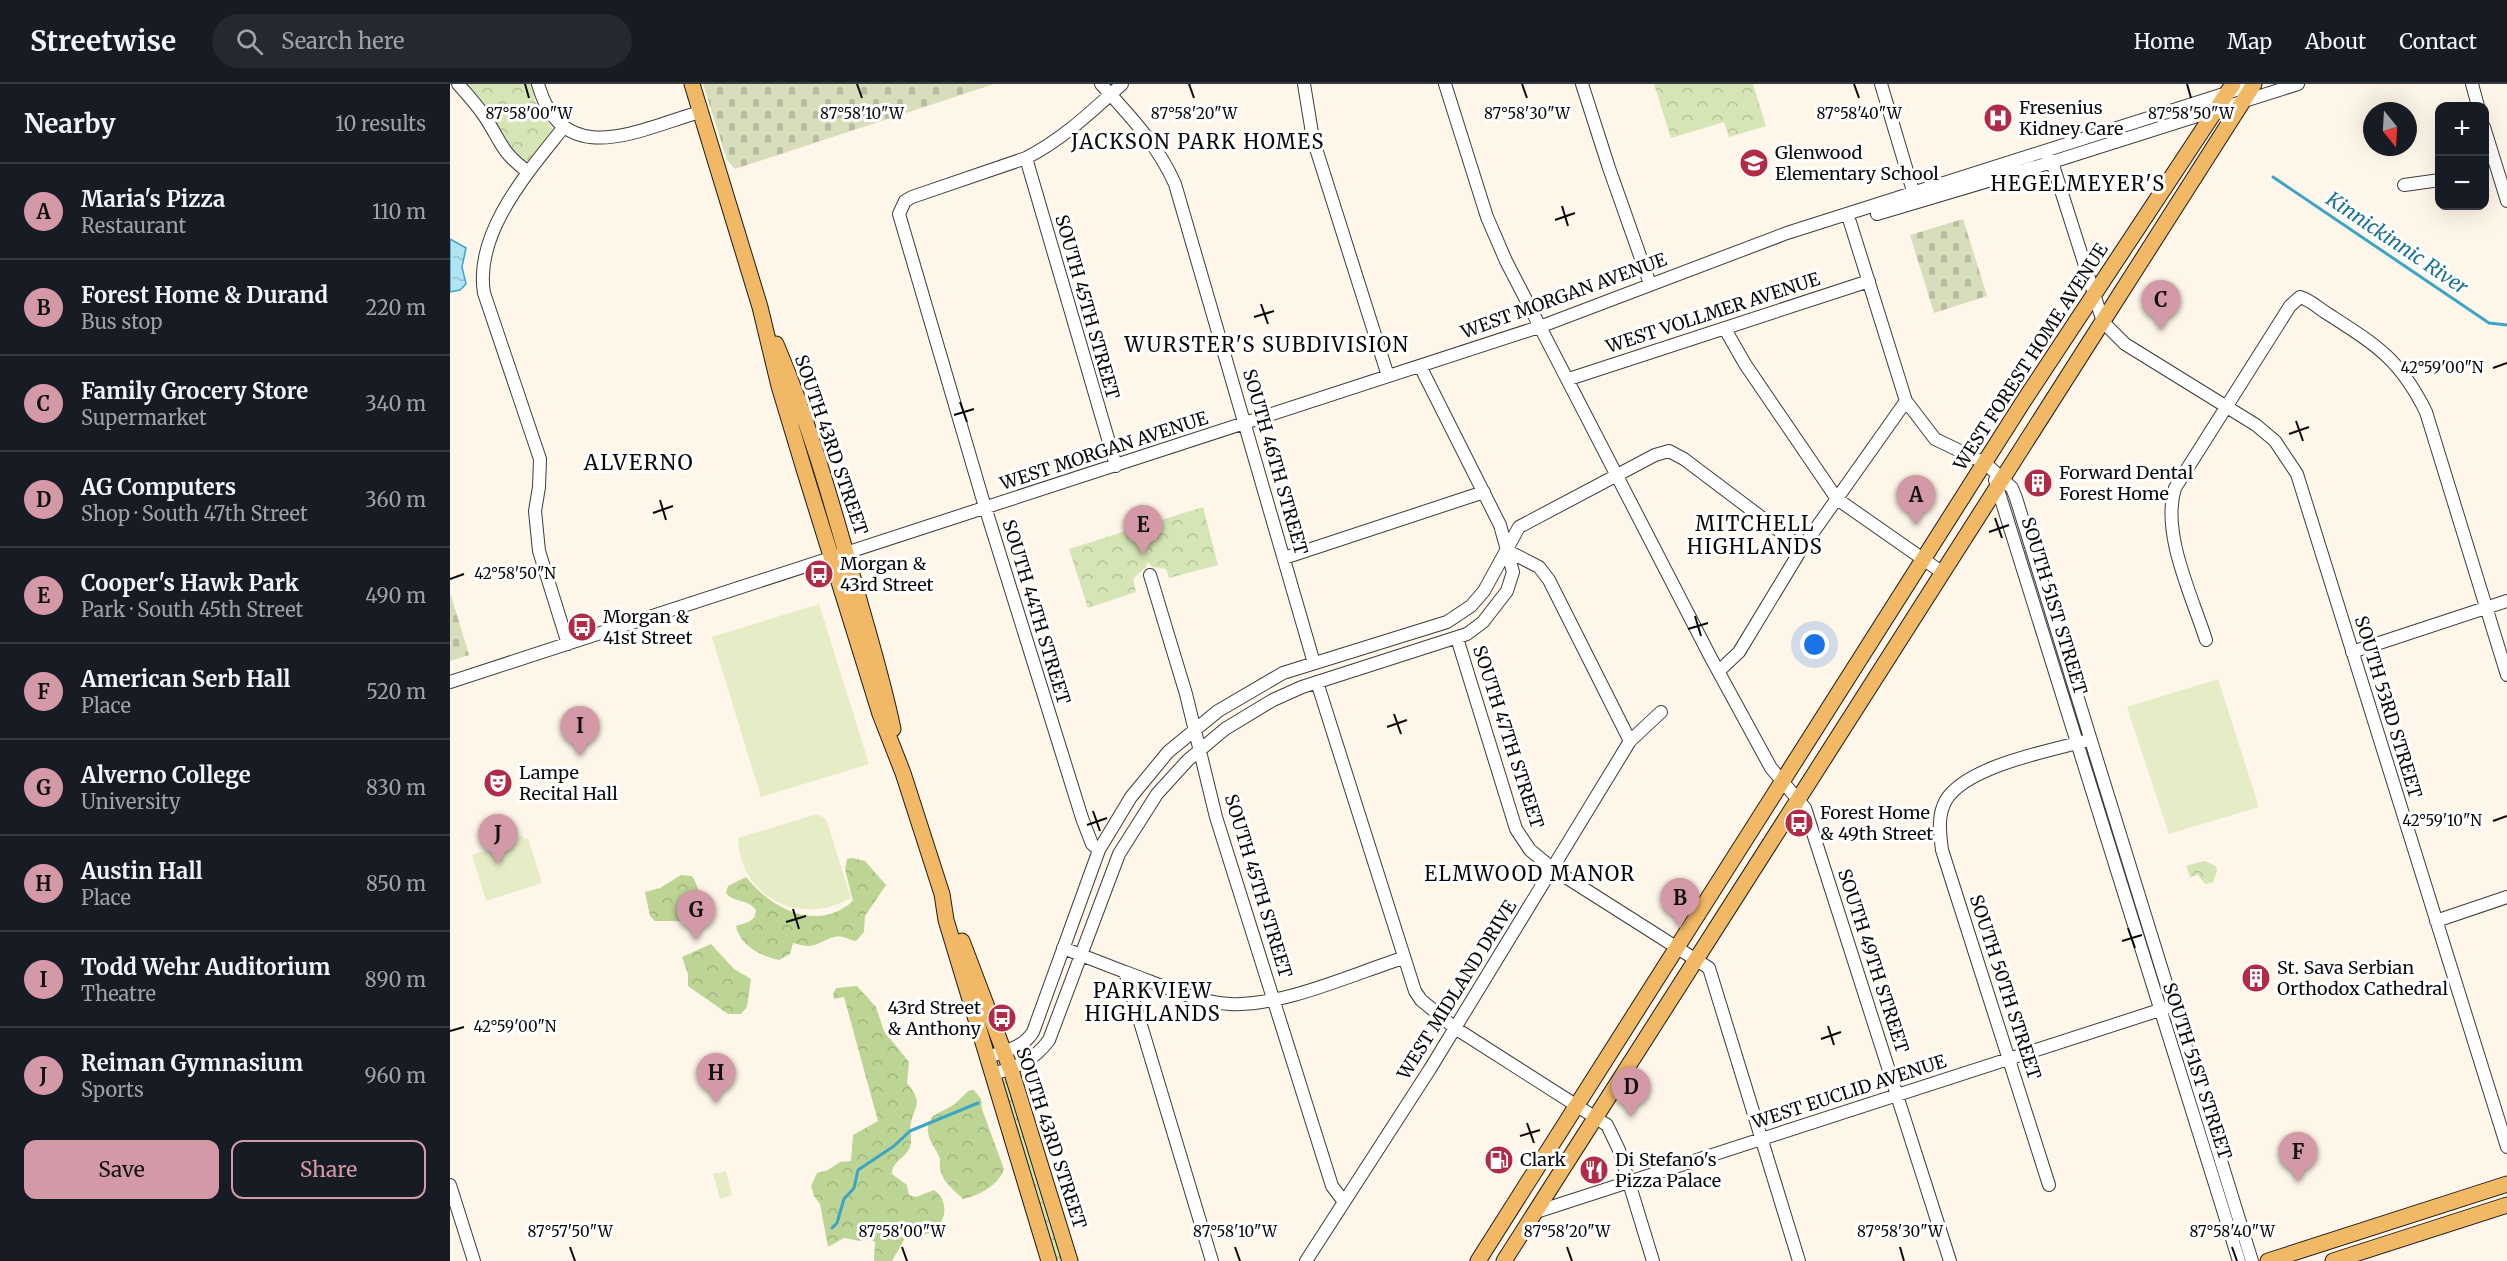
<!DOCTYPE html>
<meta charset="utf-8">
<style>
:root{--surface:#171b24;--page:#242831;--text:#f1f3f6;--muted:#9ea1a6;--line:#363941;--accent:#d499a7}
body{margin:0;font-family:Merriweather,serif;background:var(--page);color:var(--text)}
.controls{position:absolute;right:18px;top:18px;display:grid;overflow:hidden;border-radius:12px;box-shadow:0 6px 24px #0002}
.controls button{width:54px;height:54px;display:grid;place-items:center;padding:0;border:0;border-bottom:2px solid var(--line);background:var(--surface);color:var(--text);font:30px sans-serif}
.compass{position:absolute;left:1913px;top:18px;width:54px;height:54px;border-radius:50%;background:var(--surface);box-shadow:0 6px 24px #0002;rotate:162deg}
.you{position:absolute;left:1365px;top:561px;width:21px;height:21px;margin:-15px;border:4px solid #fff;border-radius:50%;background:#1a73e8;box-shadow:0 0 0 9px #1a73e833}
.badge{display:grid;place-items:center;width:39px;height:39px;border-radius:50%;background:var(--accent);color:#111;font-size:20px;font-weight:700}
.pin{position:absolute;translate:-50% -50px;filter:drop-shadow(0 2px 3px #0008)}
.pin::after{content:'';position:absolute;top:32px;width:21px;height:18px;background:inherit;clip-path:polygon(0 0,100% 0,50% 100%)}
.list{margin:0;padding:0;list-style:none}
h2{display:flex;justify-content:space-between;align-items:center;height:78px;margin:0;padding:0 24px;font-size:26px}
h2 small{font-size:20px;font-weight:400;color:var(--muted)}
.list li{display:grid;grid-template-columns:39px 1fr auto;gap:18px;align-items:center;box-sizing:border-box;height:96px;padding:0 24px;border-top:2px solid var(--line)}
.list b{display:block;font-size:22px;white-space:nowrap}
.list p{margin:0;font-size:20px;white-space:nowrap;color:var(--muted)}
.list em{font-size:20px;font-style:normal;color:var(--muted)}
.actions{display:flex;gap:12px;padding:18px 24px}
.actions a{flex:1;padding:14px 0;border:2px solid var(--accent);border-radius:12px;text-align:center;font-size:21px;color:var(--accent)}
.actions .main{background:var(--accent);color:#111}
.icon{flex:none;width:33px;height:33px;fill:none;stroke:currentColor;stroke-width:2;stroke-linecap:round;stroke-linejoin:round}
.map{position:relative;flex:none;width:2057px;height:1177px;overflow:hidden}
header{display:flex;align-items:center;gap:36px;box-sizing:border-box;height:84px;padding:0 30px;background:var(--surface);border-bottom:2px solid var(--line)}
header strong{font-size:28px}
nav{display:flex;gap:33px;margin-inline-start:auto;font-size:21px}
.search{width:420px;height:54px;background:var(--page);display:flex;align-items:center;gap:15px;box-sizing:border-box;padding:0 21px;border-radius:33px;color:var(--muted);font-size:22px}
main{display:flex}
aside{flex:1;background:var(--surface)}
.map>svg:first-child{display:block}
</style>
<header>
<strong>Streetwise</strong>
<div class="search"><svg class="icon" aria-label="search" viewBox="0 0 24 24"><circle cx="10" cy="10" r="6"/><path d="M15 15l6 6"/></svg>Search here</div>
<nav><a>Home</a><a>Map</a><a>About</a><a>Contact</a></nav>
</header>
<main>
<aside>
<h2>Nearby<small>10 results</small></h2>
<ul class="list">
<li><span class="badge">A</span><div><b>Maria's Pizza</b><p>Restaurant</p></div><em>110 m</em></li>
<li><span class="badge">B</span><div><b>Forest Home &amp; Durand</b><p>Bus stop</p></div><em>220 m</em></li>
<li><span class="badge">C</span><div><b>Family Grocery Store</b><p>Supermarket</p></div><em>340 m</em></li>
<li><span class="badge">D</span><div><b>AG Computers</b><p>Shop · South 47th Street</p></div><em>360 m</em></li>
<li><span class="badge">E</span><div><b>Cooper's Hawk Park</b><p>Park · South 45th Street</p></div><em>490 m</em></li>
<li><span class="badge">F</span><div><b>American Serb Hall</b><p>Place</p></div><em>520 m</em></li>
<li><span class="badge">G</span><div><b>Alverno College</b><p>University</p></div><em>830 m</em></li>
<li><span class="badge">H</span><div><b>Austin Hall</b><p>Place</p></div><em>850 m</em></li>
<li><span class="badge">I</span><div><b>Todd Wehr Auditorium</b><p>Theatre</p></div><em>890 m</em></li>
<li><span class="badge">J</span><div><b>Reiman Gymnasium</b><p>Sports</p></div><em>960 m</em></li>
</ul>
<div class="actions"><a class="main">Save</a><a>Share</a></div>
</aside>
<div class="map">
<svg width="2057" height="1177" viewBox="0 0 2057 1177">
<defs>
<pattern id="grass-dots" width="8" height="8" patternUnits="userSpaceOnUse" patternTransform="scale(1.5)"><rect width="8" height="8" fill="#d6e5b5"/><path d="M2 2h.1M6 6h.1" fill="none" stroke="#b6c39a" stroke-width="1.8" stroke-linecap="round"/></pattern>
<pattern id="forest-crowns" width="20" height="18" patternUnits="userSpaceOnUse" patternTransform="scale(1.5)"><rect width="20" height="18" fill="#bcd595"/><path d="M2 6a3 3 0 1 1 6 0M12 15a3 3 0 1 1 6 0" fill="none" stroke="#a0b67f"/></pattern>
<pattern id="cemetery-stones" width="16" height="16" patternUnits="userSpaceOnUse" patternTransform="scale(1.5)"><rect width="16" height="16" fill="#d8ddbc"/><path d="M2 7V4a2 2 0 0 1 4 0v3zM10 15v-3a2 2 0 0 1 4 0v3z" fill="#b8bca0"/></pattern>
<pattern id="park-crowns" width="20" height="18" patternUnits="userSpaceOnUse" patternTransform="scale(1.5)"><rect width="20" height="18" fill="#d6e5b5"/><path d="M2 6a3 3 0 1 1 6 0M12 15a3 3 0 1 1 6 0" fill="none" stroke="#b6c39a"/></pattern>
<pattern id="water-ripples" width="26" height="14" patternUnits="userSpaceOnUse" patternTransform="scale(1.5)"><rect width="26" height="14" fill="#b0e4f2"/><path d="M2 4q2-2 4 0t4 0M15 11q2-2 4 0t4 0" fill="none" stroke="#96c2ce"/></pattern>
</defs>
<rect width="100%" height="100%" fill="#fef6e8"/>
<!-- grass -->
<path fill="url(#grass-dots)" d="M553,992h3l58,185h-8l-54,-178z"/>
<!-- forest -->
<path fill="url(#forest-crowns)" d="M402,774l13,3 21,24 -21,31 -1,16 -8,9c-8,-1 -14,-7 -22,-4 -19,6 -18,13 -41,6l-3,11 -11,6c-18,-4 -39,-14 -43,-34 10,-4 19,-3 20,-16 -9,-12 -21,-6 -30,-17l2,-7 18,-9c26,32 71,56 107,24l-8,-32 2,-10z
M231,791l11,1c7,11 11,25 8,37l-17,8h-28l-5,-5 -5,-24 15,-4z
M261,860l23,25 17,10 -4,28 -6,7h-13l-40,-28v-12l-6,-17z
M407,902l19,21 8,24 25,31 -2,21c15,19 10,19 4,39 -2,8 2,17 -1,25 -4,11 -18,14 -18,27l15,11 2,10 7,2 18,-7c16,11 13,35 -5,43 -7,3 -16,3 -24,5l-13,23h-18l1,-19 -7,-4 -8,3 -16,-3 -16,9 -8,-43 -6,-8 -3,-10 6,-13 11,-3 12,-8 11,-1 2,-26 25,-14 -34,-124 -10,2 -1,-5 3,-6z
M524,1006l7,9 1,10 22,60c-5,16 -26,27 -41,30 -13,-13 -25,-20 -23,-40 -5,-15 -20,-25 -7,-43l22,-12 13,-13z"/>
<!-- cemetery -->
<path fill="url(#cemetery-stones)" d="M253,0h291l-259,85 -8,-9z
M1513,135l24,77 -53,17 -24,-78z
M0,508l19,63 -19,6z"/>
<!-- park -->
<path fill="url(#park-crowns)" d="M15,0h66l4,17 18,29 -23,30 -5,3 -11,-8 -32,-53z
M1204,0h99l13,42 -37,11 -5,-15 -53,16z
M753,423l15,58 -49,13 -3,-9 -14,-2 -4,-5 -2,5 -13,12 3,13 -48,16 -19,-59z
M1754,777l12,5 1,5 -4,11 -8,2 -7,-9 -8,2 -4,-11z"/>
<!-- pitch -->
<path fill="#e6edc6" d="M369,520l50,160 -108,33 -49,-160z
M1768,595l41,128 -90,27 -42,-127z
M367,730l9,5 25,79c-50,29 -111,0 -113,-60z
M73,751l1,4 4,-1 14,45 -56,18 -14,-46 42,-13 -1,-4z
M276,1087l6,24 -12,4 -7,-25z"/>
<!-- water -->
<path fill="url(#water-ripples)" stroke="#3ca4c5" stroke-width="1.5" d="M0,155l16,9 -4,19 4,17 -6,6 -10,2z"/>
<g fill="none" stroke-linecap="round" stroke-linejoin="round">
<!-- stream -->
<path stroke="#3ca4c5" stroke-width="3" d="M1823,93l216,146 18,2
M382,1144l5,-5 7,-24 10,-11 4,-18 36,-24 16,-15 68,-28"/>
<!-- minor casing -->
<g stroke="#3d3d3d" stroke-width="14">
<path id="minor" d="M8,0c10,11 19,21 27,33 17,26 15,34 43,55
M88,0c25,88 102,45 162,28
M651,0c28,31 57,61 74,100l139,479
M854,0l9,55 75,237
M995,0l42,133 19,44 205,397 60,110 34,40 145,453
M1132,0l27,84 41,116
M1431,0l35,117
M2022,0l6,22
M2034,43l23,74
M113,44c-35,44 -89,105 -79,165l56,166 -1,28 -4,24 4,40 29,93
M1595,68l7,10 51,160 22,22 131,81 19,16 22,33 210,673
M576,74l90,308
M1954,101l36,-5
M1427,130l175,-52 246,-78
M1400,138l56,179 29,38 50,24 27,25 4,10 236,763
M1275,245l20,35 92,135 106,74
M1119,295l300,-98
M1545,396l244,781
M1056,466l33,17 10,13 81,161
M834,474l200,-66
M700,491l36,119 30,123 116,369 12,16
M1007,554l59,191 14,21 23,19 156,99 90,293
M1756,556c-14,-44 -45,-107 -31,-152l115,-182 10,-9c11,3 19,12 28,17 48,31 72,45 98,98l81,263
M1902,568l155,-51
M1270,586l19,-18 63,-104 104,-147
M0,598l1092,-356 245,-93 468,-149
M867,598l98,309 6,9 34,28 152,97 12,25 34,111
M649,766l-7,-6 -10,-26 -100,-321 -83,-283 6,-13 7,-4 114,-39c37,-19 65,-46 96,-74
M1986,837l71,-24
M613,864l62,24 87,289
M675,888c34,12 70,30 105,32 51,3 123,-30 173,-46
M538,973c17,-6 35,-9 45,-25l66,-182 32,-53 37,-45 50,-41 65,-38 164,-51 24,-16 13,-15 35,-64 136,-72 14,-4 15,8 118,89
M543,990c23,-7 41,-13 56,-34l70,-186 38,-60 31,-34 37,-31 48,-29 29,-13 165,-53 16,-12 24,-31 6,-19 -13,-47 -80,-159
M0,1101l24,76
M1599,1101l-107,-335c-2,-17 -5,-34 4,-50 21,-34 103,-49 139,-59
M1086,1128l630,-204
M856,1177l124,-192 200,-328 31,-29"/>
</g>
<!-- major casing -->
<g stroke="#1b1b1b" stroke-width="17">
<path id="major" d="M242,0l68,223 19,79 25,83 76,245 23,59 39,121 4,26 103,341
M326,260c32,75 54,153 76,230 14,52 30,102 41,155
M512,857l50,132 58,188
M1028,1177l545,-859 210,-318
M1054,1177l750,-1177
M1818,1177l239,-77
M1883,1177l174,-56"/>
</g>
<!-- minor -->
<use href="#minor" stroke="#fff" stroke-width="12"/>
<!-- major -->
<use href="#major" stroke="#f1b866" stroke-width="15"/>
</g>
<!-- ticks -->
<path fill="none" stroke="#0a0a0a" stroke-width="2" d="M75,0l4,14M407,0l5,14M739,0l5,14M1072,0l5,14M1404,0l5,14M1737,0l4,14M1112,122l6,20M1105,136l20,-7M811,220l7,20M804,233l20,-6M2043,284l14,-5M510,318l7,20M504,331l20,-6M1846,337l7,20M1839,350l20,-7M210,416l6,20M203,429l20,-7M1545,434l7,20M1539,448l20,-7M0,495l14,-5M1245,532l6,20M1238,545l20,-6M944,630l7,20M937,643l20,-7M643,727l7,20M2043,737l14,-5M637,741l20,-7M343,825l6,20M336,838l20,-6M1678,844l7,20M1672,857l20,-6M1378,942l6,19M0,947l14,-4M1371,955l20,-7M1077,1039l7,20M1070,1052l20,-6M120,1163l5,14M452,1163l5,14M785,1163l5,14M1117,1163l5,14M1450,1163l4,14M1782,1163l5,14"/>
<!-- icons -->
<defs>
<g id="hospital-disc" transform="scale(1.5)"><circle r="9.5" fill="#b12b47" stroke="#fff"/><path d="M-5-5h3v3.5h4V-5h3V5h-3V1.5h-4V5h-3Z" fill="#fff"/></g>
<g id="school-disc" transform="scale(1.5)"><circle r="9.5" fill="#b12b47" stroke="#fff"/><path d="M0-5L7-2L0 1L-7-2ZM-4 1L0 2.5L4 1V4Q0 6-4 4Z" fill="#fff"/></g>
<g id="building-disc" transform="scale(1.5)"><circle r="9.5" fill="#b12b47" stroke="#fff"/><path d="M-4-6H4V6H1V3H-1V6H-4ZM-2.5-4.3h1.7v1.8h-1.7ZM.8-4.3h1.7v1.8H.8ZM-2.5-1h1.7V.8h-1.7ZM.8-1h1.7V.8H.8Z" fill="#fff"/></g>
<g id="bus-disc" transform="scale(1.5)"><circle r="9.5" fill="#b12b47" stroke="#fff"/><path d="M-5-6H5V4H4V6H2V4H-2V6H-4V4H-5ZM-3.5-4V0h7V-4ZM-3.5 1.2v1.5H-2V1.2ZM2 1.2v1.5H3.5V1.2Z" fill="#fff"/></g>
<g id="theatre-disc" transform="scale(1.5)"><circle r="9.5" fill="#b12b47" stroke="#fff"/><path d="M-5-5.5Q0-4 5-5.5V0Q5 5 0 6Q-5 5-5 0ZM-3.3-2.5H-1v1.5H-3.3ZM1-2.5H3.3v1.5H1ZM-2.8 1Q0 5.5 2.8 1Z" fill="#fff"/></g>
<g id="fuel-disc" transform="scale(1.5)"><circle r="9.5" fill="#b12b47" stroke="#fff"/><path d="M-5.5-6h7V0h2V4h1.3V-2.5L3-4.5l.8-.8L6-3V5H2.5V1h-1V6h-7ZM-4.2-4.7v3.2H.2V-4.7Z" fill="#fff"/></g>
<g id="restaurant-disc" transform="scale(1.5)"><circle r="9.5" fill="#b12b47" stroke="#fff"/><path d="M-5-6h1v4h1v-4h1v4h1v-4h1v5L-1.5 .5V6h-2V.5L-5-1ZM5-6V6H3V1.5H1.5Q1.5-4 5-6Z" fill="#fff"/></g>
</defs>
<g fill-rule="evenodd">
<use href="#hospital-disc" x="1548" y="34"/>
<use href="#school-disc" x="1304" y="79"/>
<use href="#building-disc" x="1588" y="399"/>
<use href="#bus-disc" x="369" y="490"/>
<use href="#bus-disc" x="132" y="543"/>
<use href="#theatre-disc" x="48" y="699"/>
<use href="#bus-disc" x="1349" y="739"/>
<use href="#building-disc" x="1806" y="894"/>
<use href="#bus-disc" x="552" y="934"/>
<use href="#fuel-disc" x="1049" y="1076"/>
<use href="#restaurant-disc" x="1144" y="1086"/>
</g>
<g text-anchor="middle" stroke-width="6" stroke-linejoin="round" paint-order="stroke">
<!-- poi labels -->
<g font-size="18" fill="#0a0a0a" stroke="#fff" text-anchor="start">
<text x="1569" y="30">Fresenius<tspan x="1569" dy="21">Kidney Care</tspan></text>
<text x="1325" y="75">Glenwood<tspan x="1325" dy="21">Elementary School</tspan></text>
<text x="1609" y="395">Forward Dental<tspan x="1609" dy="21">Forest Home</tspan></text>
<text x="390" y="486">Morgan &amp;<tspan x="390" dy="21">43rd Street</tspan></text>
<text x="153" y="539">Morgan &amp;<tspan x="153" dy="21">41st Street</tspan></text>
<text x="69" y="695">Lampe<tspan x="69" dy="21">Recital Hall</tspan></text>
<text x="1370" y="735">Forest Home<tspan x="1370" dy="21">&amp; 49th Street</tspan></text>
<text x="1827" y="890">St. Sava Serbian<tspan x="1827" dy="21">Orthodox Cathedral</tspan></text>
<text x="531" y="930" text-anchor="end">43rd Street<tspan x="531" dy="21">&amp; Anthony</tspan></text>
<text x="1070" y="1082">Clark</text>
<text x="1165" y="1082">Di Stefano's<tspan x="1165" dy="21">Pizza Palace</tspan></text>
</g>
<!-- street labels -->
<g font-size="18" fill="#0a0a0a" stroke="#fff">
<text transform="translate(1114 212) rotate(-20)" y="6">WEST MORGAN AVENUE</text>
<text transform="translate(637 223) rotate(74)" y="6">SOUTH 45TH STREET</text>
<text transform="translate(1263 229) rotate(-18)" y="6">WEST VOLLMER AVENUE</text>
<text transform="translate(1581 273) rotate(-57)" y="6">WEST FOREST HOME AVENUE</text>
<text transform="translate(381 361) rotate(71)" y="6">SOUTH 43RD STREET</text>
<text transform="translate(654 367) rotate(-18)" y="6">WEST MORGAN AVENUE</text>
<text transform="translate(825 378) rotate(74)" y="6">SOUTH 46TH STREET</text>
<text transform="translate(1604 522) rotate(73)" y="6">SOUTH 51ST STREET</text>
<text transform="translate(586 528) rotate(73)" y="6">SOUTH 44TH STREET</text>
<text transform="translate(1938 623) rotate(73)" y="6">SOUTH 53RD STREET</text>
<text transform="translate(1058 653) rotate(72)" y="6">SOUTH 47TH STREET</text>
<text transform="translate(808 802) rotate(73)" y="6">SOUTH 45TH STREET</text>
<text transform="translate(1423 877) rotate(72)" y="6">SOUTH 49TH STREET</text>
<text transform="translate(1555 903) rotate(72)" y="6">SOUTH 50TH STREET</text>
<text transform="translate(1007 906) rotate(-58)" y="6">WEST MIDLAND DRIVE</text>
<text transform="translate(1747 987) rotate(72)" y="6">SOUTH 51ST STREET</text>
<text transform="translate(1399 1008) rotate(-18)" y="6">WEST EUCLID AVENUE</text>
<text transform="translate(601 1054) rotate(72)" y="6">SOUTH 43RD STREET</text>
</g>
<!-- neighbourhood labels -->
<g font-size="20" letter-spacing="1.5" fill="#0a0a0a" stroke="#fff">
<text x="748" y="65">JACKSON PARK HOMES</text>
<text x="1628" y="107">HEGELMEYER'S</text>
<text x="817" y="268">WURSTER'S SUBDIVISION</text>
<text x="1305" y="447">MITCHELL<tspan x="1305" dy="23">HIGHLANDS</tspan></text>
<text x="1080" y="797">ELMWOOD MANOR</text>
<text x="703" y="914">PARKVIEW<tspan x="703" dy="23">HIGHLANDS</tspan></text>
</g>
<!-- water labels -->
<g font-size="20" font-style="italic" fill="#1c7393" stroke="#fff">
<text transform="translate(1947 159) rotate(34)" y="7">Kinnickinnic River</text>
</g>
<!-- quarter labels -->
<g font-size="21" letter-spacing="1.5" fill="#0a0a0a" stroke="#fff">
<text x="189" y="386">ALVERNO</text>
</g>
</g>
<g font-size="15" text-anchor="middle" fill="#0a0a0a" stroke="#fff" stroke-width="6" stroke-linejoin="round" paint-order="stroke">
<text x="79" y="35">87°58'00"W</text>
<text x="412" y="35">87°58'10"W</text>
<text x="744" y="35">87°58'20"W</text>
<text x="1077" y="35">87°58'30"W</text>
<text x="1409" y="35">87°58'40"W</text>
<text x="1741" y="35">87°58'50"W</text>
<text x="1992" y="289">42°59'00"N</text>
<text x="65" y="495">42°58'50"N</text>
<text x="1992" y="742">42°59'10"N</text>
<text x="65" y="948">42°59'00"N</text>
<text x="120" y="1153">87°57'50"W</text>
<text x="452" y="1153">87°58'00"W</text>
<text x="785" y="1153">87°58'10"W</text>
<text x="1117" y="1153">87°58'20"W</text>
<text x="1450" y="1153">87°58'30"W</text>
<text x="1782" y="1153">87°58'40"W</text>
</g>
</svg>
<div class="controls">
<button>+</button>
<button>−</button>
</div>
<svg class="compass" viewBox="-18 -18 36 36"><path d="M0-13l5 13h-10z" fill="#e53935"/><path d="M0 13l5-13h-10z" fill="#9ea1a6"/></svg>
<div class="you"></div>
<div class="pin badge" style="left:1466px;top:441px">A</div>
<div class="pin badge" style="left:1230px;top:844px">B</div>
<div class="pin badge" style="left:1711px;top:246px">C</div>
<div class="pin badge" style="left:1181px;top:1033px">D</div>
<div class="pin badge" style="left:693px;top:471px">E</div>
<div class="pin badge" style="left:1848px;top:1098px">F</div>
<div class="pin badge" style="left:246px;top:856px">G</div>
<div class="pin badge" style="left:266px;top:1019px">H</div>
<div class="pin badge" style="left:130px;top:672px">I</div>
<div class="pin badge" style="left:48px;top:780px">J</div>
</div>
</main>
